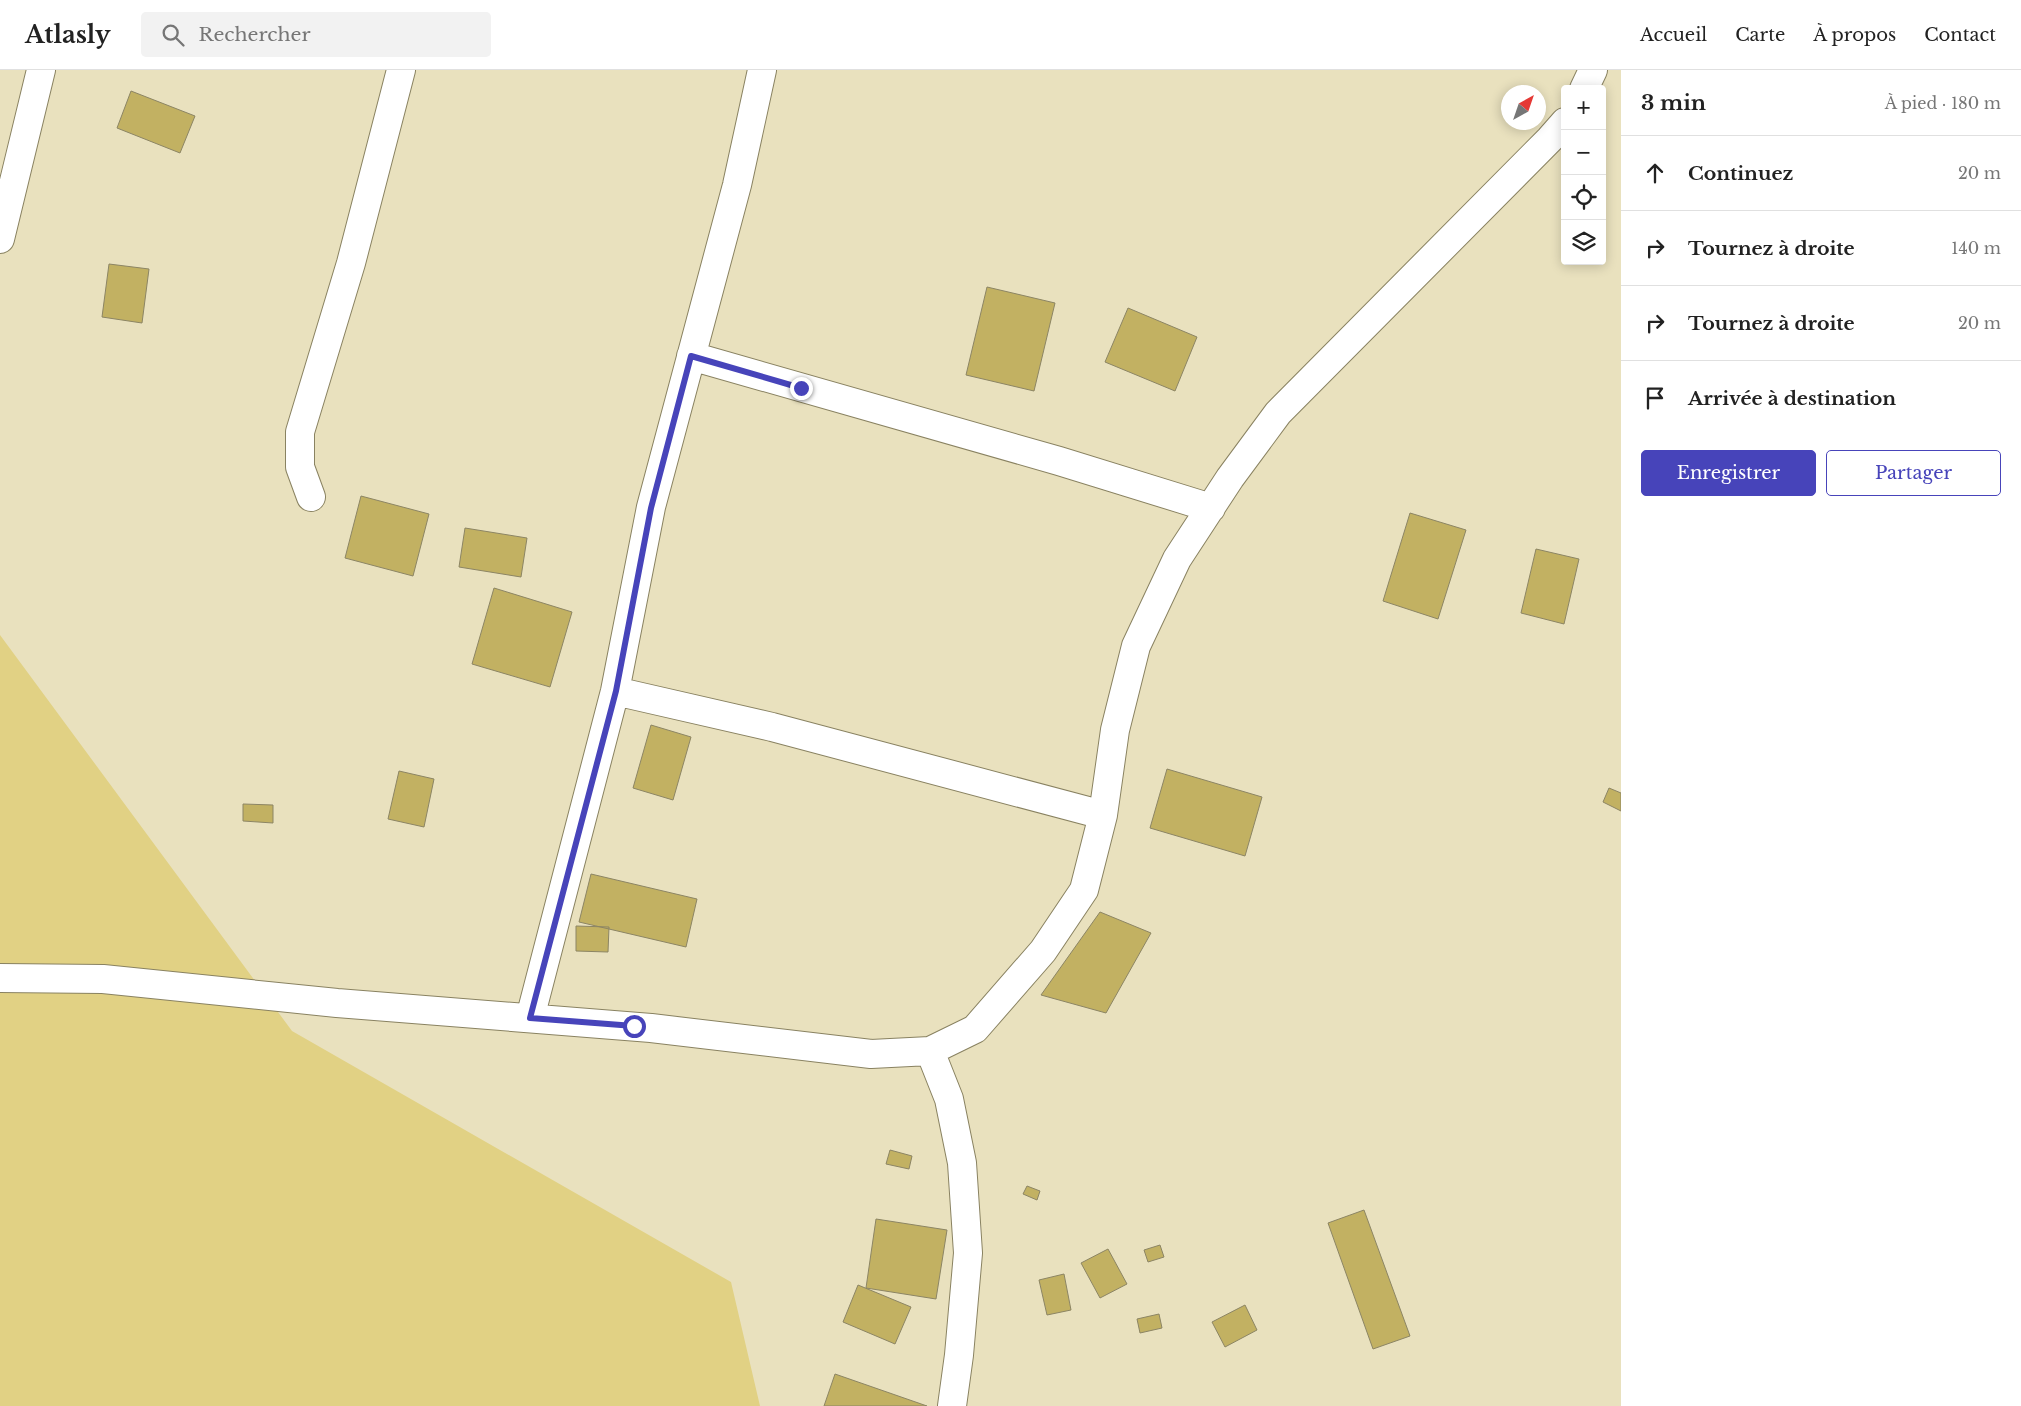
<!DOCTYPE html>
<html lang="fr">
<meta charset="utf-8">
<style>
:root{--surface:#fff;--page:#f2f2f2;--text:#222;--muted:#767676;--line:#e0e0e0;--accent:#4744ba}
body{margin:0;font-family:"Libre Baskerville",serif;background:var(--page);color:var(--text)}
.controls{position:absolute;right:15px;top:15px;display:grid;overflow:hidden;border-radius:5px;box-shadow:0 2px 12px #0003}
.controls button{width:45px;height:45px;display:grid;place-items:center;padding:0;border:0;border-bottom:1px solid var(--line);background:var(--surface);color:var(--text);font:25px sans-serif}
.compass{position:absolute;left:1501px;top:15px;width:45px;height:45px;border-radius:50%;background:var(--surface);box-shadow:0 2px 12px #0003;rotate:40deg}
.stop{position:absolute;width:15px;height:15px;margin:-11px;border:4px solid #4744ba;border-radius:50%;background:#fff}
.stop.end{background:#4744ba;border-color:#fff;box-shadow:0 1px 5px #0008}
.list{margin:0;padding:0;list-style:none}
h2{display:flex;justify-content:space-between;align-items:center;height:65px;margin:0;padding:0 20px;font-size:21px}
h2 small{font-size:16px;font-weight:400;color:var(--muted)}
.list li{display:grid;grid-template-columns:32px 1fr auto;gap:15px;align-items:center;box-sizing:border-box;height:75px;padding:0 20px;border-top:1px solid var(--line)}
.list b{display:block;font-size:19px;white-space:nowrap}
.list em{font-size:16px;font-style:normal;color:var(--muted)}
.actions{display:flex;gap:10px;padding:15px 20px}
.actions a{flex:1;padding:11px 0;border:1px solid var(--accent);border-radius:5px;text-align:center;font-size:18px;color:var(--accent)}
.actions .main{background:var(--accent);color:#fff}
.icon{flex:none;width:28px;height:28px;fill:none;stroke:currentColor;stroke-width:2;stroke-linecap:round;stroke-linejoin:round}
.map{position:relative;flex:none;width:1621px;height:1336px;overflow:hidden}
header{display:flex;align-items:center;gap:30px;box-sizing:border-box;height:70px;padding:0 25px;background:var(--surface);border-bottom:1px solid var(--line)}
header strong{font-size:24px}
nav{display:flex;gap:28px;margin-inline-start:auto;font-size:18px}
.search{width:350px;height:45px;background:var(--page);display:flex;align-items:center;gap:12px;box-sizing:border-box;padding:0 18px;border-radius:5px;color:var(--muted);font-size:19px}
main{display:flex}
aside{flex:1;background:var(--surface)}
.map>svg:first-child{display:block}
</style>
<header>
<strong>Atlasly</strong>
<div class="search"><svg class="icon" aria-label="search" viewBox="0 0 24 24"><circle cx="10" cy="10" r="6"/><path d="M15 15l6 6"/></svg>Rechercher</div>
<nav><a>Accueil</a><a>Carte</a><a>À propos</a><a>Contact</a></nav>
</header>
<main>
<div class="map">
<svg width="1621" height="1336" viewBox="0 0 1621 1336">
<rect width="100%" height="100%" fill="#e9e1be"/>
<!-- green -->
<path fill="#e1d184" d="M0,565l292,396 439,251 29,124h-760z"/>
<!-- building -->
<path fill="#c2b162" stroke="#8c8564" d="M131,21l64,25 -15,37 -63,-25z
M109,194l40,5 -7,54 -40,-6z
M987,217l68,16 -21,88 -68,-16z
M1128,238l69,29 -22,54 -70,-29z
M361,426l68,18 -16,62 -68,-18z
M1410,443l56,17 -28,89 -55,-18z
M465,458l62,10 -6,39 -62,-10z
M1536,479l43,10 -15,65 -43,-11z
M494,518l78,24 -22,75 -78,-23z
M651,655l40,12 -18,63 -40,-12z
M1167,699l95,28 -17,59 -95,-28z
M399,701l35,8 -10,48 -36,-8z
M1609,718l12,5v18l-18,-9z
M243,734l30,1v18l-30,-2z
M591,804l106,25 -11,48 -107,-25z
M1100,842l51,21 -45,80 -65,-18z
M576,856l33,1 -1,25 -32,-1z
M890,1080l22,6 -3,13 -23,-5z
M1027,1116l13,5 -3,9 -14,-6z
M1364,1140l46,126 -37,13 -45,-126z
M876,1149l71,11 -11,69 -70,-11z
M1160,1175l4,12 -16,5 -4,-12z
M1108,1179l19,35 -27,14 -19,-35z
M1064,1204l7,36 -24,5 -8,-35z
M858,1215l53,22 -16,37 -52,-22z
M1245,1235l12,25 -32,17 -13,-25z
M1159,1244l3,14 -22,5 -3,-14z
M835,1304l92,32h-103z"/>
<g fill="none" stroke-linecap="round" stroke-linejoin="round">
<!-- street casing -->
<g stroke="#898261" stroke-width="30">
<path id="street" d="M1584,19l9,-19
M0,169l41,-169
M691,286l368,105 152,47
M311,427l-11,-30v-35l51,-169 50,-193
M615,621l157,36 331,88
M0,908l103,1 234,24 314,25 220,26 59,-3 45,-22 68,-78 41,-61 19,-75 12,-85 21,-84 41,-87 53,-81 48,-65 272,-274 15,-17
M530,948l85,-327 36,-184 86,-322 25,-115
M930,981l19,48 13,64 6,90 -9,102 -7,51"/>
</g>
<!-- street -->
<use href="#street" stroke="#fff" stroke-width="28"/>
</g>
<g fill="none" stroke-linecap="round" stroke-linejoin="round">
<!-- route -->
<path stroke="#4744ba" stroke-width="6" d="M634,956l-104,-8 86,-327 35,-183 40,-152 110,32"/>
</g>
</svg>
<div class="controls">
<button>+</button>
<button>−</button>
<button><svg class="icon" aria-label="locate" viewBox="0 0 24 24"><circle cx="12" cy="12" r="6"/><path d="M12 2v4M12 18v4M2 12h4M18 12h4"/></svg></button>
<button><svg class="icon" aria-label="layers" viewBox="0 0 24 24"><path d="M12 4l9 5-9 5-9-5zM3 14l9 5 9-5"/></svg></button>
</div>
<svg class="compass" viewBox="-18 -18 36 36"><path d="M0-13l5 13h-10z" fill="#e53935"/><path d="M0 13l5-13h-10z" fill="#767676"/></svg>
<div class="stop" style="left:634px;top:956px"></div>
<div class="stop end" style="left:801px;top:318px"></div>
</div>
<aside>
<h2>3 min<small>À pied · 180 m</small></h2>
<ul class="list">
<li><svg class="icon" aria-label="ahead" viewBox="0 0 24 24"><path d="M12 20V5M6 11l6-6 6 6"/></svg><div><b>Continuez</b></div><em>20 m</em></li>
<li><svg class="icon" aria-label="right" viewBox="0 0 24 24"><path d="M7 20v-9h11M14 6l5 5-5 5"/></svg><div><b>Tournez à droite</b></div><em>140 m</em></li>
<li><svg class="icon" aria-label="right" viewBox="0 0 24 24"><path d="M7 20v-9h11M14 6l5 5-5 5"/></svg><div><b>Tournez à droite</b></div><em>20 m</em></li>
<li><svg class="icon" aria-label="arrive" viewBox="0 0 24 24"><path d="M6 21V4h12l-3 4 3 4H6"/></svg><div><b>Arrivée à destination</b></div></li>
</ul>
<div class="actions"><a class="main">Enregistrer</a><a>Partager</a></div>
</aside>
</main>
